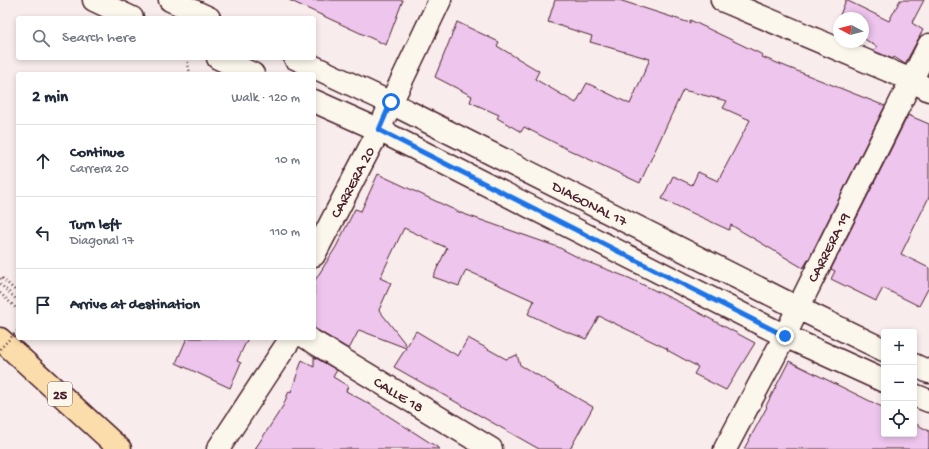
<!DOCTYPE html>
<meta charset="utf-8">
<style>
:root{--surface:#fff;--page:#f6f6f7;--text:#1f2937;--muted:#747a83;--line:#e0e1e3}
body{margin:0;font-family:"Gochi Hand",sans-serif;background:var(--page);color:var(--text)}
.controls{position:absolute;right:12px;bottom:12px;display:grid;overflow:hidden;border-radius:4px;box-shadow:0 2px 6px #0003}
.controls button{width:36px;height:36px;display:grid;place-items:center;padding:0;border:0;border-bottom:1px solid var(--line);background:var(--surface);color:var(--text);font:20px sans-serif}
.compass{position:absolute;left:833px;top:12px;width:36px;height:36px;border-radius:50%;background:var(--surface);box-shadow:0 2px 6px #0003;rotate:277deg}
.stop{position:absolute;width:12px;height:12px;margin:-9px;border:3px solid #1a73e8;border-radius:50%;background:#fff}
.stop.end{background:#1a73e8;border-color:#fff;box-shadow:0 1px 4px #0008}
.list{margin:0;padding:0;list-style:none}
h2{display:flex;justify-content:space-between;align-items:center;height:52px;margin:0;padding:0 16px;font-size:17px}
h2 small{font-size:13px;font-weight:400;color:var(--muted)}
.list li{display:grid;grid-template-columns:26px 1fr auto;gap:12px;align-items:center;box-sizing:border-box;height:72px;padding:0 16px;border-top:1px solid var(--line)}
.list b{display:block;font-size:15px;white-space:nowrap}
.list p{margin:0;font-size:13px;white-space:nowrap;color:var(--muted)}
.list em{font-size:13px;font-style:normal;color:var(--muted)}
.icon{flex:none;width:22px;height:22px;fill:none;stroke:currentColor;stroke-width:2;stroke-linecap:round;stroke-linejoin:round}
.map{position:relative;flex:none;width:929px;height:449px;overflow:hidden}
.search{position:absolute;background:var(--surface);box-shadow:0 2px 6px #0003;left:16px;top:16px;width:300px;height:44px;display:flex;align-items:center;gap:10px;box-sizing:border-box;padding:0 14px;border-radius:4px;color:var(--muted);font-size:15px}
.panel{position:absolute;background:var(--surface);box-shadow:0 2px 6px #0003;left:16px;top:72px;width:300px;height:268px;border-radius:4px}
.map>svg:first-child{display:block}
</style>
<div class="map">
<svg width="929" height="449" viewBox="0 0 929 449">
<rect width="100%" height="100%" fill="#f8edec"/>
<filter id="ink" filterUnits="userSpaceOnUse"><feTurbulence type="fractalNoise" baseFrequency=".025" numOctaves="2"/><feDisplacementMap in="SourceGraphic" scale="8" xChannelSelector="R" yChannelSelector="G"/><feConvolveMatrix kernelMatrix="1 2 1 2 8 2 1 2 1" color-interpolation-filters="sRGB"/></filter>
<g filter="url(#ink)">
<!-- building -->
<path fill="#edc5ed" stroke="#4a1f2b" d="M289,0h114l-17,45z
M555,0h64l71,23v-3l73,35 -1,2 123,49 -75,151 -7,11 -72,-43 -2,5 -67,-31 11,-23 19,9 6,-13 20,9 32,-61 -27,-12 4,-7 -44,-11 -43,93 -73,-34 -43,-22 -3,5 -24,-14 2,-3 -29,-13 2,-6 -37,-19 22,-55 42,20 -2,4 42,25 -4,8 41,24 11,-20 43,21 20,-45 -60,-17 2,-6 -44,-14z
M846,0l43,21 11,-21h24l-12,23 11,7 -18,34 -11,-7 -1,2 -19,-8 3,-4 -14,-9v-20h-24v8l-3,-1z
M908,115l21,9v73l-28,57 28,14v19l-10,19 -36,-18 -7,13 -45,-22 4,-8 -4,-2z
M378,174l83,39 97,34 27,14 44,17 50,24 76,41 -29,47 -32,-16 4,-7 -31,-17 1,-1 -69,-33 -13,23 -29,-11 -29,-14 6,-13 -68,-31 -7,16 -26,-9 14,-29 -43,-20 -24,50 11,5 -12,27 28,36 9,-15 42,25 10,-18 38,21 11,-4 3,10 73,42 -23,42h-31l-145,-82 12,-19 -47,-18 -10,19 -35,-21v-46l22,-35 19,-38 6,2z
M187,338h61l-11,23 4,2 -1,2 -10,23 -54,-25z
M314,357l23,13 -4,7 15,9 -2,5 27,15 67,43h-185l28,-43 6,-15 2,1 11,-32 12,7z
M789,361l95,47v26h30v-11l15,8v18h-185l23,-42 -1,-1z"/>
<g fill="none" stroke-linecap="round" stroke-linejoin="round">
<!-- minor casing -->
<g stroke="#4a1f2b" stroke-width="25">
<path id="minor" d="M94,0l38,18
M170,0l39,18
M722,0l189,80 18,10
M218,58l35,16
M295,58l96,45 407,205 86,42
M314,101l65,29 406,206 99,45
M314,255l65,-125 12,-27 49,-103
M307,338l184,111
M914,365l15,7
M914,395l15,6
M218,449l73,-111
M725,449l60,-113 13,-28 131,-263"/>
</g>
<!-- highway casing -->
<g stroke="#4a1f2b" stroke-width="25">
<path id="highway" d="M0,339l120,110"/>
</g>
<!-- path -->
<path stroke="#4a1f2b" stroke-width="2.5" stroke-dasharray="1 3" stroke-linecap="butt" d="M187,58l3,16
M0,279l1,-2 17,16
M0,284l18,17
M0,293l18,17"/>
<!-- minor -->
<use href="#minor" stroke="#fbf7ec" stroke-width="22"/>
<!-- highway -->
<use href="#highway" stroke="#faddab" stroke-width="22"/>
<!-- path-bridge -->
<path stroke="#4a1f2b" stroke-width="2.5" stroke-dasharray="1 3" stroke-linecap="butt" d="M0,349l18,-19"/>
</g>
</g>
<g fill="none" stroke-linecap="round" stroke-linejoin="round" filter="url(#ink)">
<!-- route -->
<path stroke="#1a73e8" stroke-width="5" d="M391,102l-12,28 406,206"/>
</g>
<g text-anchor="middle" stroke-width="3.5" stroke-linejoin="round" paint-order="stroke">
<!-- shield labels -->
<rect fill="#fbf7ec" stroke="#7f6065" stroke-width="1" x="48" y="382" width="24" height="24" rx="3"/>
<g font-size="14" font-weight="bold" fill="#4a1f2b">
<text x="60" y="399">25</text>
</g>
<!-- street labels -->
<g font-size="15" fill="#4a1f2b" stroke="#fbf7ec">
<text transform="translate(352 182) rotate(-62)" y="5">CARRERA 20</text>
<text transform="translate(590 203) rotate(27)" y="5">DIAGONAL 17</text>
<text transform="translate(828 247) rotate(-63)" y="5">CARRERA 19</text>
<text transform="translate(399 394) rotate(31)" y="5">CALLE 18</text>
</g>
</g>
</svg>
<div class="controls">
<button>+</button>
<button>−</button>
<button><svg class="icon" aria-label="locate" viewBox="0 0 24 24"><circle cx="12" cy="12" r="6"/><path d="M12 2v4M12 18v4M2 12h4M18 12h4"/></svg></button>
</div>
<svg class="compass" viewBox="-18 -18 36 36"><path d="M0-13l5 13h-10z" fill="#e53935"/><path d="M0 13l5-13h-10z" fill="#747a83"/></svg>
<div class="stop" style="left:391px;top:102px"></div>
<div class="stop end" style="left:785px;top:336px"></div>
<div class="search"><svg class="icon" aria-label="search" viewBox="0 0 24 24"><circle cx="10" cy="10" r="6"/><path d="M15 15l6 6"/></svg>Search here</div>
<section class="panel">
<h2>2 min<small>Walk · 120 m</small></h2>
<ul class="list">
<li><svg class="icon" aria-label="ahead" viewBox="0 0 24 24"><path d="M12 20V5M6 11l6-6 6 6"/></svg><div><b>Continue</b><p>Carrera 20</p></div><em>10 m</em></li>
<li><svg class="icon" aria-label="left" viewBox="0 0 24 24"><path d="M17 20v-9H6M10 6l-5 5 5 5"/></svg><div><b>Turn left</b><p>Diagonal 17</p></div><em>110 m</em></li>
<li><svg class="icon" aria-label="arrive" viewBox="0 0 24 24"><path d="M6 21V4h12l-3 4 3 4H6"/></svg><div><b>Arrive at destination</b></div></li>
</ul>
</section>
</div>
